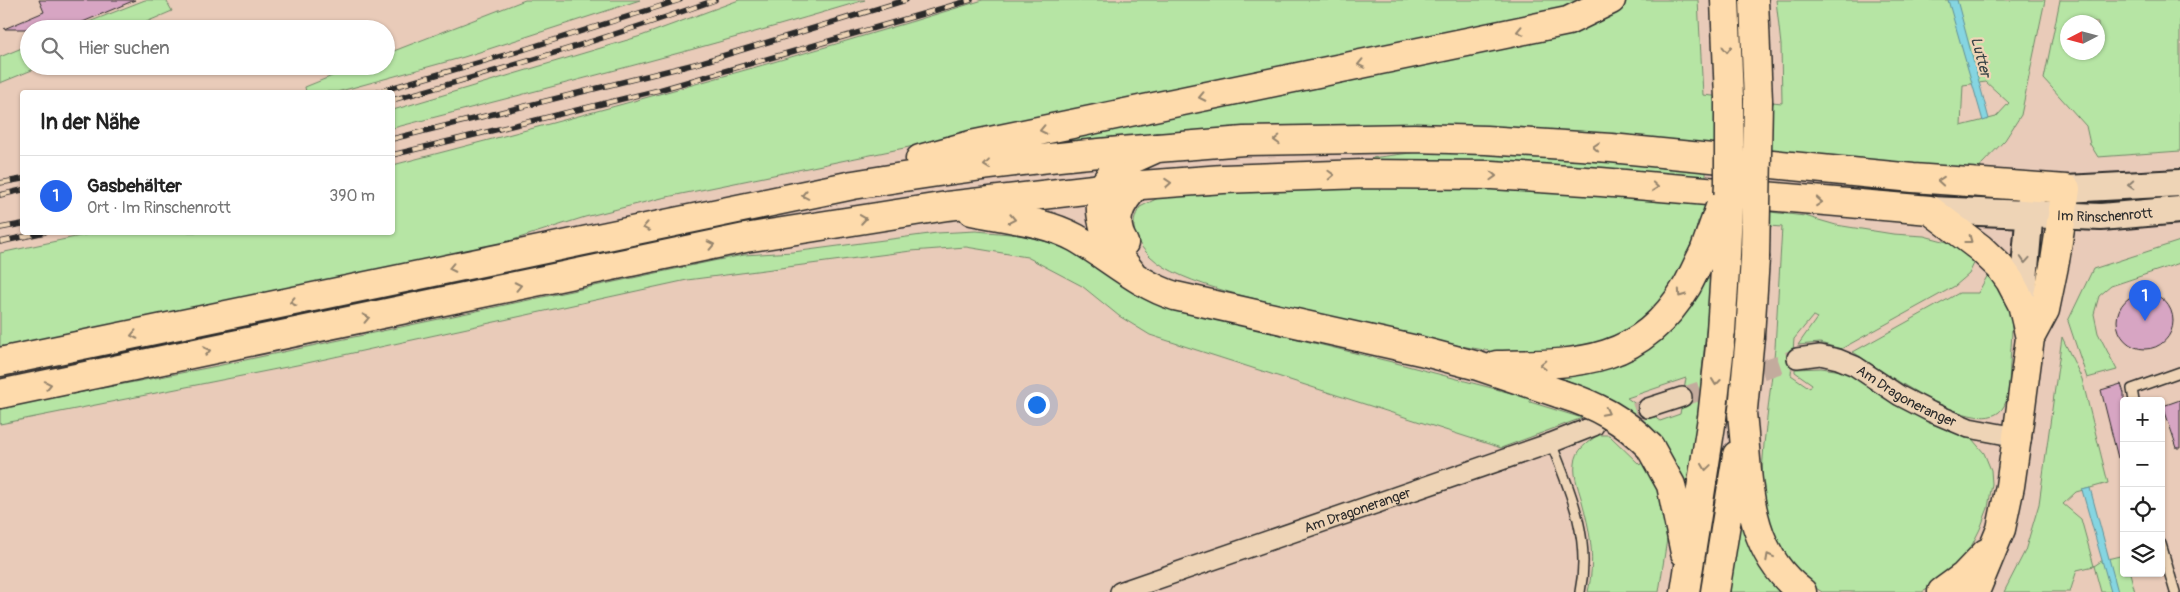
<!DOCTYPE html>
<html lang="de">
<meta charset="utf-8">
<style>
:root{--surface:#fff;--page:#f6f6f6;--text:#222;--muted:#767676;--line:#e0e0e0;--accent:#2563eb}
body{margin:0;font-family:Pangolin,sans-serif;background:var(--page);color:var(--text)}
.controls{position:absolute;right:15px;bottom:15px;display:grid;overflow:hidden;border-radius:5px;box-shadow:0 1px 4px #0004}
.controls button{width:45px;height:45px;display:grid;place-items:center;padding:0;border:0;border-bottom:1px solid var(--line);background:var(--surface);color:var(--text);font:25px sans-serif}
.compass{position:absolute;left:2060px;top:15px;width:45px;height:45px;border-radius:50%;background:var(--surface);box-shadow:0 1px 4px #0004;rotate:264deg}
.you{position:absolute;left:1036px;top:404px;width:18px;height:18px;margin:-12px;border:4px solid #fff;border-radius:50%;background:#1a73e8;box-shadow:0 0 0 8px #1a73e833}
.badge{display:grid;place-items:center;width:32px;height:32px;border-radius:50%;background:var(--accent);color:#fff;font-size:16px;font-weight:700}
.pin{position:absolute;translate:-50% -41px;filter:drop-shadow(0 1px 2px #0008)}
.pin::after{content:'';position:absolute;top:26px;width:18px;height:15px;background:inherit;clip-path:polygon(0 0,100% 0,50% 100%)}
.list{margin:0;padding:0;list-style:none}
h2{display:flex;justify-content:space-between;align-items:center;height:65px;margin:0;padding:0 20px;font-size:21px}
h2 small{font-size:16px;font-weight:400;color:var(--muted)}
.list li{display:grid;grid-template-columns:32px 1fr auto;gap:15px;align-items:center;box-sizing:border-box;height:80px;padding:0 20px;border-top:1px solid var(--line)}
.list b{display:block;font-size:19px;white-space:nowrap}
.list p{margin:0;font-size:16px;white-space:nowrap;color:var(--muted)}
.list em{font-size:16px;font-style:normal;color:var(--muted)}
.icon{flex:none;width:28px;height:28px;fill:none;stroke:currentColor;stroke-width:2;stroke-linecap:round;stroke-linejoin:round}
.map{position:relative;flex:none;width:2180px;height:592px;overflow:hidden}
.search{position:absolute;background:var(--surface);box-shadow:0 1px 4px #0004;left:20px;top:20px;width:375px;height:55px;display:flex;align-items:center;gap:12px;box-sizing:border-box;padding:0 18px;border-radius:28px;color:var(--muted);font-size:19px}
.panel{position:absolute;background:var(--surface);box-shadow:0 1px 4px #0004;left:20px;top:90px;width:375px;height:145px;border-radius:5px}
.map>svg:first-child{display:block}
</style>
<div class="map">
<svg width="2180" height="592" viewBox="0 0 2180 592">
<rect width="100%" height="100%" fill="#e9cbb9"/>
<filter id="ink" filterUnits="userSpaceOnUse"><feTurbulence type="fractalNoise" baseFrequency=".02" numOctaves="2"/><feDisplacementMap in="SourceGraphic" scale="10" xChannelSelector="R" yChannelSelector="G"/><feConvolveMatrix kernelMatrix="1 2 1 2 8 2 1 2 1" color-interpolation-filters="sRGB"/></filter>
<g filter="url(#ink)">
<!-- green -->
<path fill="#b6e5a4" stroke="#708868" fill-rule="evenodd" d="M145,0h21l6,11 -42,18h-59z
M525,0h115l-176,57 -127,35h-31l-1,-5 52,-21h29v-12z
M739,0h126c-156,47 -314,87 -472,128v-18l248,-74z
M983,0h601l-10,5 -59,17 -853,176 -77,19 -107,34 -478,98v-96l99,-21h293l1,-67c197,-51 395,-105 590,-165z
M1625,0h73l5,95 79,8 -1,-58 -5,-45h269l-24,115 -16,25 -24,25 -1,7 -163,-17 -789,-7 -2,-4 571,-125zM1986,82l23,21 -13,14 -35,9 2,-41z
M2060,0h120v151l-82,6 -8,-13 -4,-18 -42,-47zM2068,22h30v30h-30z
M29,45v21h13l-42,17v-26z
M1434,150l272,18v13l-334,-19 -1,-4z
M1348,187l151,1 202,16 104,12 31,9 57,9 31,2 27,7 26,14 -8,17 -14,12 -114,63 -21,-6 -22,2 19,-27 -4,-2 -19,23 -3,36 19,13 2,-4 -17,-12v-3l26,-1 21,3 15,7 57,35 58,26 12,14 7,17 1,14 -4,24 -8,21 -10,20 -17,20 -27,21 -4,2h-100l-17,-11 -30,-35 -14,-58 3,-44 11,-96 7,-121 -84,-6c-8,39 -20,64 -49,91 -9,9 -19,17 -30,24 -14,8 -31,11 -46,14 -10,1 -20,3 -30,4 -27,3 -56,-4 -83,-8 -49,-10 -98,-22 -147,-34 -42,-10 -133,-26 -163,-56 -15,-14 -22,-31 -10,-49l20,-10 16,-2z
M976,231l45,4 33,9 30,13 94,53 218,53 134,35v4l52,16 -81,30 -351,-113 -31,-19 -37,-30 -55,-29 -61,-10 -55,4 -224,29 -380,83 -307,61v-16l217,-42 496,-105 31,-6 49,-3 144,-19z
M2180,241v22l-69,23 -12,10 -5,18 4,19 19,37 -30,8 -19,-57 25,-52z
M1990,271c6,7 14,16 17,25 8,22 4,45 3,68 -1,12 0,31 -6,42 -21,39 -127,-39 -151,-54l106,-59h19z
M1706,279h5l-14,143 -9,64 -19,-35 -22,-23 -110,-52 20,-1zM1686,378l-6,36 -20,7 -33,-23z
M2062,337l20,42 26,104 -32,9 -13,12 18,15 13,47 9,-6 21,-5v18h6l5,19h-34l-7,-26 -17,4 -7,22h-66l21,-41 14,-47z
M1598,435h11l31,30 4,-6 13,23 11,50 -9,60h-71c7,-31 3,-57 -5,-87 -3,-13 -10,-28 -8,-41 1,-15 12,-21 23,-29z
M1739,517l5,1 44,74h-62z"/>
<!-- water -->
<path fill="#85d5e1" stroke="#619198" d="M1948,0h9l32,119 -6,2z
M2090,488l28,104h-7l-29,-102z"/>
<!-- building -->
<path fill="#d7a5c3" stroke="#2b2b2b" d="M39,0h96l-69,29h-62l40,-17z
M2117 321a28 28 0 1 1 56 0a28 28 0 1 1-56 0Z
M2121,384l3,9v64l-6,1 -17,-68z
M2180,400v48h-3l-14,-42z"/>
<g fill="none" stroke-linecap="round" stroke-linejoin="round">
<!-- minor-tunnel -->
<path stroke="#c3ab9d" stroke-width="19" stroke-dasharray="19 9" stroke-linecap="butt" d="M1682,397l115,-39
M1609,422l39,-14"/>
<!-- service casing -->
<g stroke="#2b2b2b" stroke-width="12">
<path id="service" d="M2134,401l-2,-12 48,-17
M1551,443c20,49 40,96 29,149
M2161,544l14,48"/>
</g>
<!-- minor casing -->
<g stroke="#2b2b2b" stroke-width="22">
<g id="minor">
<path id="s1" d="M1797,358l23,-3 18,4 17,7 45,30 31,16 38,16 48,9"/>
<path d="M1648,408l34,-11"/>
<path id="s2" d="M1120,592l431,-149 43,-17"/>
</g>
</g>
<!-- secondary casing -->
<g stroke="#2b2b2b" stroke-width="30">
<g id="secondary">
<path d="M2066,189l114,-6"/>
<path id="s3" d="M1930,210l171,7 79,-7"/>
<path d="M2022,304l9,-106"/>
</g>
</g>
<!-- primary casing -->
<g stroke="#2b2b2b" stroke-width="31">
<path id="primary" d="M1114,187l109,-8 141,-5 128,1 109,7 329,28 50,38 20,19 10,14 12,23 8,34
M1102,188l8,-12 9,-11 38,-17 87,-7 170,-3 72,2 125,8 302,30 153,11 -11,72 -10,49 -15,28 -13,99"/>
</g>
<!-- trunk casing -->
<g stroke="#2b2b2b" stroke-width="31">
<path id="trunk" d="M1725,0l4,98
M1754,0l4,101
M920,159l51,-14 597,-124 43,-21
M972,211c34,7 73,10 104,27 33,19 63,47 99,58l246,55 57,15 83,28
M1124,243c-14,-23 -4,-40 13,-58
M1750,336l5,-78
M1720,346l6,-91
M0,362l853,-177c101,-17 202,-29 304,-37
M1497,365c81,-1 143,0 190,-79 6,-11 11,-23 17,-34
M0,394l745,-156 202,-32 155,-18c-6,36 8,58 29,84
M1742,413c7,65 2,136 60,179
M1650,447l21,38 14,68
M1685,592l27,-174
M1715,592l22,-137
M1942,592l22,-16 22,-23
M1975,592l26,-63 9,-43 7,-49"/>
</g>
<!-- service -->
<use href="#service" stroke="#eed4b6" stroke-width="9"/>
<!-- minor -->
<use href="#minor" stroke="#eed4b6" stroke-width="19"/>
<!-- secondary -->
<use href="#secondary" stroke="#eed4b6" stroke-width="26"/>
<!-- primary -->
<use href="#primary" stroke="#fedbac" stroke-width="28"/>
<!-- trunk -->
<use href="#trunk" stroke="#fedbac" stroke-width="28"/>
<!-- rail casing -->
<g stroke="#2b2b2b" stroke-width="5.5">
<path id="rail" d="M377,92l142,-41 161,-51
M392,100c109,-30 217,-62 323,-100
M392,139l307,-76 207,-63
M392,155l267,-65 312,-90
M0,183l22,-4
M0,195l22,-5
M0,228l22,-4
M0,242l45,-10"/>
</g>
<!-- rail -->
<use href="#rail" stroke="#eed4b6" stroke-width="4" stroke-dasharray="11" stroke-linecap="butt"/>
<!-- trunk-bridge casing -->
<g stroke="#2b2b2b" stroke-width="31" stroke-linecap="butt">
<path id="trunk-bridge" d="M1704,252l16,-45
M1726,255l3,-73v-84
M1755,258l3,-157
M1561,394c35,11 63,26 89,53
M1743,409l7,-73
M1712,418l8,-72"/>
</g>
<!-- trunk-bridge -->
<use href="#trunk-bridge" stroke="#fedbac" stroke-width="28"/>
</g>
<!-- one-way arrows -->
<defs><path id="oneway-chevron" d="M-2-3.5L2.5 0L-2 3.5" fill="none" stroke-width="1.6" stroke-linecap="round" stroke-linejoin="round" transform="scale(1.25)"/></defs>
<g stroke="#94836c">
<use href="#oneway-chevron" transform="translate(1520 31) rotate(168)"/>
<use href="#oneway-chevron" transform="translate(1727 49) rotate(88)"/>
<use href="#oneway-chevron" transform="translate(1361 64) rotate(168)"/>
<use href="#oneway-chevron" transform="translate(1202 97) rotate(168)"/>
<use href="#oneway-chevron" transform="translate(1043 130) rotate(168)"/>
<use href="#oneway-chevron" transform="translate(1277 140) rotate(178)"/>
<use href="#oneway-chevron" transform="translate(1596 147) rotate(-176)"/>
<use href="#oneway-chevron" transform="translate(987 165) rotate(173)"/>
<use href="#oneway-chevron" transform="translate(1331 175) rotate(-2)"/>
<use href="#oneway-chevron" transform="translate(1493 176) rotate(2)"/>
<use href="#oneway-chevron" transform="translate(1941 181) rotate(-175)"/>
<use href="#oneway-chevron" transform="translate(1168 183) rotate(-4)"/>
<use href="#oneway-chevron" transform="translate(1655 187) rotate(5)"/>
<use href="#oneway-chevron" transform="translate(805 195) rotate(169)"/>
<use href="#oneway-chevron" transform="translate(1819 202) rotate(5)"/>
<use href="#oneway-chevron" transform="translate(863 219) rotate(-9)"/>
<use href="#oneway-chevron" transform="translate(1012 219) rotate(11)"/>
<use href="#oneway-chevron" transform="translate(646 227) rotate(169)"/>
<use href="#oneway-chevron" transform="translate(1969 240) rotate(37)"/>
<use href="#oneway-chevron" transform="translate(711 245) rotate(-12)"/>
<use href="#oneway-chevron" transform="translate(452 268) rotate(168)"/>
<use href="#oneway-chevron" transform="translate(518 286) rotate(-12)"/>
<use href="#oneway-chevron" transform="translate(1681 294) rotate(125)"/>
<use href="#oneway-chevron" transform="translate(293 302) rotate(168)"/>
<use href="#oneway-chevron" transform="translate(366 318) rotate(-12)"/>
<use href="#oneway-chevron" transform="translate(134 335) rotate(168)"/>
<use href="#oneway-chevron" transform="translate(207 351) rotate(-12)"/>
<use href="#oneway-chevron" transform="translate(1543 365) rotate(178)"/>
<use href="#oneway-chevron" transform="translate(1716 382) rotate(96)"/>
<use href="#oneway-chevron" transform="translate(48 385) rotate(-11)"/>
<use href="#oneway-chevron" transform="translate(1606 412) rotate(27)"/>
<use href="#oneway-chevron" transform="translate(1706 467) rotate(98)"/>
<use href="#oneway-chevron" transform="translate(1769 557) rotate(-118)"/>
</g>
<g stroke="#8c8070">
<use href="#oneway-chevron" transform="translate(2131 185) rotate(177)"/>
<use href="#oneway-chevron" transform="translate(2025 260) rotate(94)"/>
</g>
</g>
<g text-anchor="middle" stroke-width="4.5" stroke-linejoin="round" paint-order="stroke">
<!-- street labels -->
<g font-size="14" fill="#2b2b2b" stroke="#eed4b6">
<text dy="5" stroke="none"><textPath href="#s3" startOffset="175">Im Rinschenrott</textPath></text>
<text dy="5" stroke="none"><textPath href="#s1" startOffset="120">Am Dragoneranger</textPath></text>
<text dy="5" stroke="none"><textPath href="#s2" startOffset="251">Am Dragoneranger</textPath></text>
</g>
<!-- water labels -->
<g font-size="15" font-style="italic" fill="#384446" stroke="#eed4b6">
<text transform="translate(1981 57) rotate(75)" y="5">Lutter</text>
</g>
</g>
</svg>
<div class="controls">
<button>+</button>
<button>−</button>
<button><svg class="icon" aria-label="locate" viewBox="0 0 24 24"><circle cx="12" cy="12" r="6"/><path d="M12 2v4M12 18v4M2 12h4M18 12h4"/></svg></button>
<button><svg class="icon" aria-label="layers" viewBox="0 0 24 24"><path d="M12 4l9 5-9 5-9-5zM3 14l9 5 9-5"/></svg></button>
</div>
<svg class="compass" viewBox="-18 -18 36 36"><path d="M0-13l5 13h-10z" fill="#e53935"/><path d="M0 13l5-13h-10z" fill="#767676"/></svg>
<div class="you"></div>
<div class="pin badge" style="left:2145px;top:321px">1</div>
<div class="search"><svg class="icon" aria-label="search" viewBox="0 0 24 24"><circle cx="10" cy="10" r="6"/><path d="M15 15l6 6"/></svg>Hier suchen</div>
<section class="panel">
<h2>In der Nähe<small></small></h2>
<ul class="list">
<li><span class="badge">1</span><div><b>Gasbehälter</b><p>Ort · Im Rinschenrott</p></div><em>390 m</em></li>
</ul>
</section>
</div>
